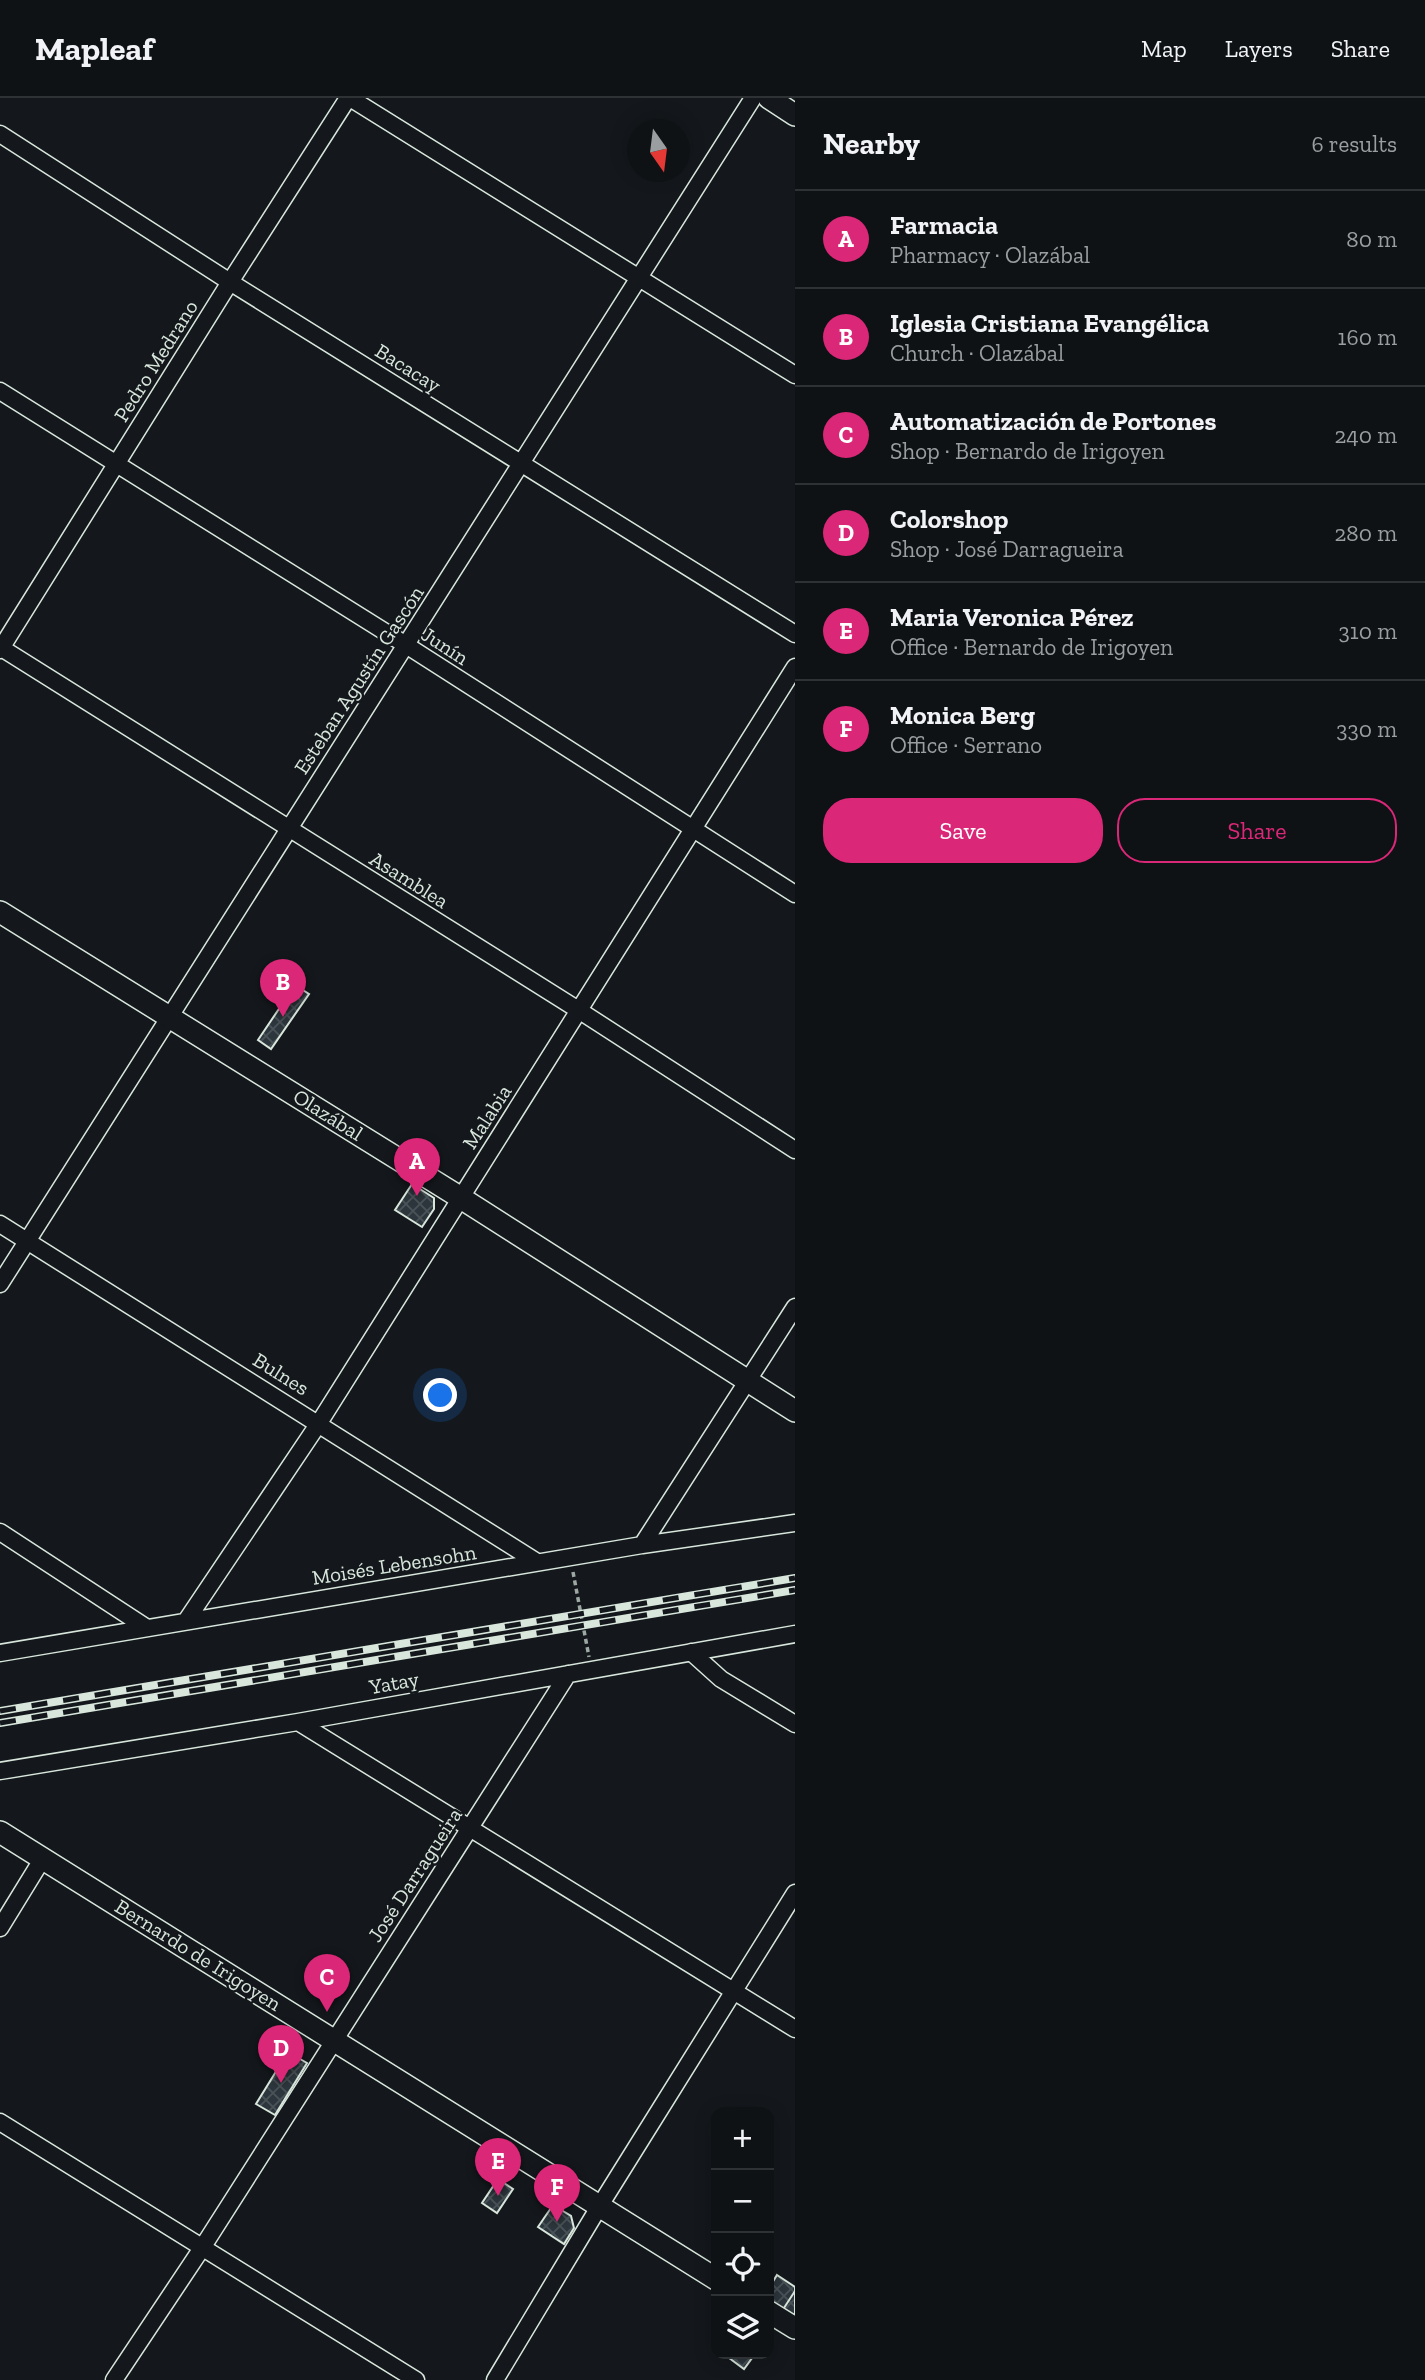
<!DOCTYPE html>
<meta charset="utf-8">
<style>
:root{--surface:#0f1215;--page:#181b1e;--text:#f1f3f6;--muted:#9b9ea0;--line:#2f3234;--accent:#db2777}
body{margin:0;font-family:"Zilla Slab",serif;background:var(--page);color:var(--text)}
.controls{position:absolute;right:21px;bottom:21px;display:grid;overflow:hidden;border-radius:14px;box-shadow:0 4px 18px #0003}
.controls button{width:63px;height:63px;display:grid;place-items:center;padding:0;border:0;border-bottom:2px solid var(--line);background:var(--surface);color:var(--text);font:35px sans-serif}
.compass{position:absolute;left:627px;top:21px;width:63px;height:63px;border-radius:50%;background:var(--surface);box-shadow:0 4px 18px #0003;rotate:166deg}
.you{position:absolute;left:441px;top:1298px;width:24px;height:24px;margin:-18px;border:5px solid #fff;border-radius:50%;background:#1a73e8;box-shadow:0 0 0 10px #1a73e833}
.badge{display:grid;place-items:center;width:46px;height:46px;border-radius:50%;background:var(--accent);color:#fff;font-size:23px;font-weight:700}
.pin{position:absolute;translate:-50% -58px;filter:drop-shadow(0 2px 4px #0008)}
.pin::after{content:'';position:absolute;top:37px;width:24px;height:21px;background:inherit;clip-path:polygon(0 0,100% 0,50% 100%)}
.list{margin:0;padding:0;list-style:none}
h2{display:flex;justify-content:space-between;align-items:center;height:91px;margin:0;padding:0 28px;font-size:30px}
h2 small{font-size:23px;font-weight:400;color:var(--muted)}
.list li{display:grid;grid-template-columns:46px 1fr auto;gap:21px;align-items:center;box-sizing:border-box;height:98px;padding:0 28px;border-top:2px solid var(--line)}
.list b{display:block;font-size:26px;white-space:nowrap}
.list p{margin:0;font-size:23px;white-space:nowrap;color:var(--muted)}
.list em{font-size:23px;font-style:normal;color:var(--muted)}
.actions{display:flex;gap:14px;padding:21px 28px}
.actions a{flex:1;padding:16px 0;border:2px solid var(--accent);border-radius:28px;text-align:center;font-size:24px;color:var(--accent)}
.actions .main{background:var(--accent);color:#fff}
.icon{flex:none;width:38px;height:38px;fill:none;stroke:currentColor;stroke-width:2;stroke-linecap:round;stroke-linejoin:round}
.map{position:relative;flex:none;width:795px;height:2282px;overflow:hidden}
header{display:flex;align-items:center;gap:42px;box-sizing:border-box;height:98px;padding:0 35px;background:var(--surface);border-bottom:2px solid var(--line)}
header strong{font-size:33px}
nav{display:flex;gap:38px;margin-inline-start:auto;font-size:24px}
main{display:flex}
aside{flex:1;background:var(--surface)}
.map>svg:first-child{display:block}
</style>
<header>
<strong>Mapleaf</strong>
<nav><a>Map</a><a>Layers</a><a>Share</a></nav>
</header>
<main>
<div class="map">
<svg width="795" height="2282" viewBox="0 0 795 2282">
<defs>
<pattern id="building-cross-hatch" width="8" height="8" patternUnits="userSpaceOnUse" patternTransform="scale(1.75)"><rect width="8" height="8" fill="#2c363c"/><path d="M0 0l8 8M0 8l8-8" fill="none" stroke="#4a5358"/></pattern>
</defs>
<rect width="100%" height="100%" fill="#14181c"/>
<!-- building -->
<path fill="url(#building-cross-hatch)" stroke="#d8e6dc" stroke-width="2" d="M295,887l14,9 -38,55 -13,-9z
M412,1086l22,14v11l-12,18 -27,-17z
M288,1954l19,11 -32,52 -19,-11z
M498,2081l15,10 -16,24 -15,-10z
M553,2107l18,11 3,12 -10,16 -26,-17z
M777,2177l18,12v4l-13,20 -13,-8v-15z
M795,2193v29l-13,-9z
M726,2256h29l-11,15 -19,-14z"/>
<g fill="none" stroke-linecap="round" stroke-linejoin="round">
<!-- street casing -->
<g stroke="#d8e6dc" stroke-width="19">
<path id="street" d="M350,0l445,277
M0,36l230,148 565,352
M0,293l406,254 389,249
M0,549l580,364 215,139
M0,552l230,-368 118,-184
M0,1126l537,338
M0,1186l753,-1186
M0,1434l147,96
M642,1447l153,-238
M186,1523l133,-198 476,-756
M691,1554l30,27 74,45
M0,1555l642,-108 153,-22
M298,1624l497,307
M0,1673l298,-49 497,-88
M0,1830l43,-70
M0,2024l416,258
M114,2282l88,-132 366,-574
M495,2282l104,-173 196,-314"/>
</g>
<!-- secondary casing -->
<g stroke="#d8e6dc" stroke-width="24">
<path id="secondary" d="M769,0l26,17
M0,814l461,286 334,213
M0,1734l716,447
M769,2214l26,16"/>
</g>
<!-- path -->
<path stroke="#9da8a2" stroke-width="3.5" stroke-dasharray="5 3.5" stroke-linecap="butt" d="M573,1474l16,85"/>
<!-- street -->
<use href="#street" stroke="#14181c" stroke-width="16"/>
<!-- secondary -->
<use href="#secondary" stroke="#14181c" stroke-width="21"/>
<!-- rail casing -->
<g stroke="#d8e6dc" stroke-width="8">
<path id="rail" d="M0,1613l795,-133
M0,1625l795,-133"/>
</g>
<!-- rail -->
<use href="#rail" stroke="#14181c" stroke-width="5" stroke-dasharray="16" stroke-linecap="butt"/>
</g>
<g text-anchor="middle" stroke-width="5" stroke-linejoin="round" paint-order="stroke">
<!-- street labels -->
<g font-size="21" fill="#d8e6dc" stroke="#14181c">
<text transform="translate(156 263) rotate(-58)" y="7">Pedro Medrano</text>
<text transform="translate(408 270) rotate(32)" y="7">Bacacay</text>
<text transform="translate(445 548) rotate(33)" y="7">Junín</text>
<text transform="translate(359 582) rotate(-57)" y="7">Esteban Agustín Gascón</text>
<text transform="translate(409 782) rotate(32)" y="7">Asamblea</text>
<text transform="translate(328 1017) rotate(32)" y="7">Olazábal</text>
<text transform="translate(487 1019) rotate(-57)" y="7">Malabia</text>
<text transform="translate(281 1276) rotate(32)" y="7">Bulnes</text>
<text transform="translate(394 1467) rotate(-9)" y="7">Moisés Lebensohn</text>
<text transform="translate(394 1585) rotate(-10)" y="7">Yatay</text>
<text transform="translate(415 1777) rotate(-57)" y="7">José Darragueira</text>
<text transform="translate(198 1857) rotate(32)" y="7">Bernardo de Irigoyen</text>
</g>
</g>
</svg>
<div class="controls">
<button>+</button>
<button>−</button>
<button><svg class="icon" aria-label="locate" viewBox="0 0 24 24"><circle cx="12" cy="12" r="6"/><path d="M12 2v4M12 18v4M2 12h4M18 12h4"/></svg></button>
<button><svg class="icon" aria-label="layers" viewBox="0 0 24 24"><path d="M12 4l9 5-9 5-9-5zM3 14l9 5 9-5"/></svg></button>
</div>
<svg class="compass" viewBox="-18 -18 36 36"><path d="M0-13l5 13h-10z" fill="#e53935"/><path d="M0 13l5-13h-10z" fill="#9b9ea0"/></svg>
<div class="you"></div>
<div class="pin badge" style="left:417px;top:1098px">A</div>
<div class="pin badge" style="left:283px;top:919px">B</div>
<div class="pin badge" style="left:327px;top:1914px">C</div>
<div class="pin badge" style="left:281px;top:1985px">D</div>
<div class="pin badge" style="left:498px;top:2098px">E</div>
<div class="pin badge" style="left:557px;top:2124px">F</div>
</div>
<aside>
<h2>Nearby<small>6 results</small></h2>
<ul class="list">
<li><span class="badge">A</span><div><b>Farmacia</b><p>Pharmacy · Olazábal</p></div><em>80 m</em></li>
<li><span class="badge">B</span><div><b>Iglesia Cristiana Evangélica</b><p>Church · Olazábal</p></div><em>160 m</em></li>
<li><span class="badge">C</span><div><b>Automatización de Portones</b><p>Shop · Bernardo de Irigoyen</p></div><em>240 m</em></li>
<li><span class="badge">D</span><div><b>Colorshop</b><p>Shop · José Darragueira</p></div><em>280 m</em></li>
<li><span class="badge">E</span><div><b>Maria Veronica Pérez</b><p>Office · Bernardo de Irigoyen</p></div><em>310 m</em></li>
<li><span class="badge">F</span><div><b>Monica Berg</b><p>Office · Serrano</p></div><em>330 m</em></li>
</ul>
<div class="actions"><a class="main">Save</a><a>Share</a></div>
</aside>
</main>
